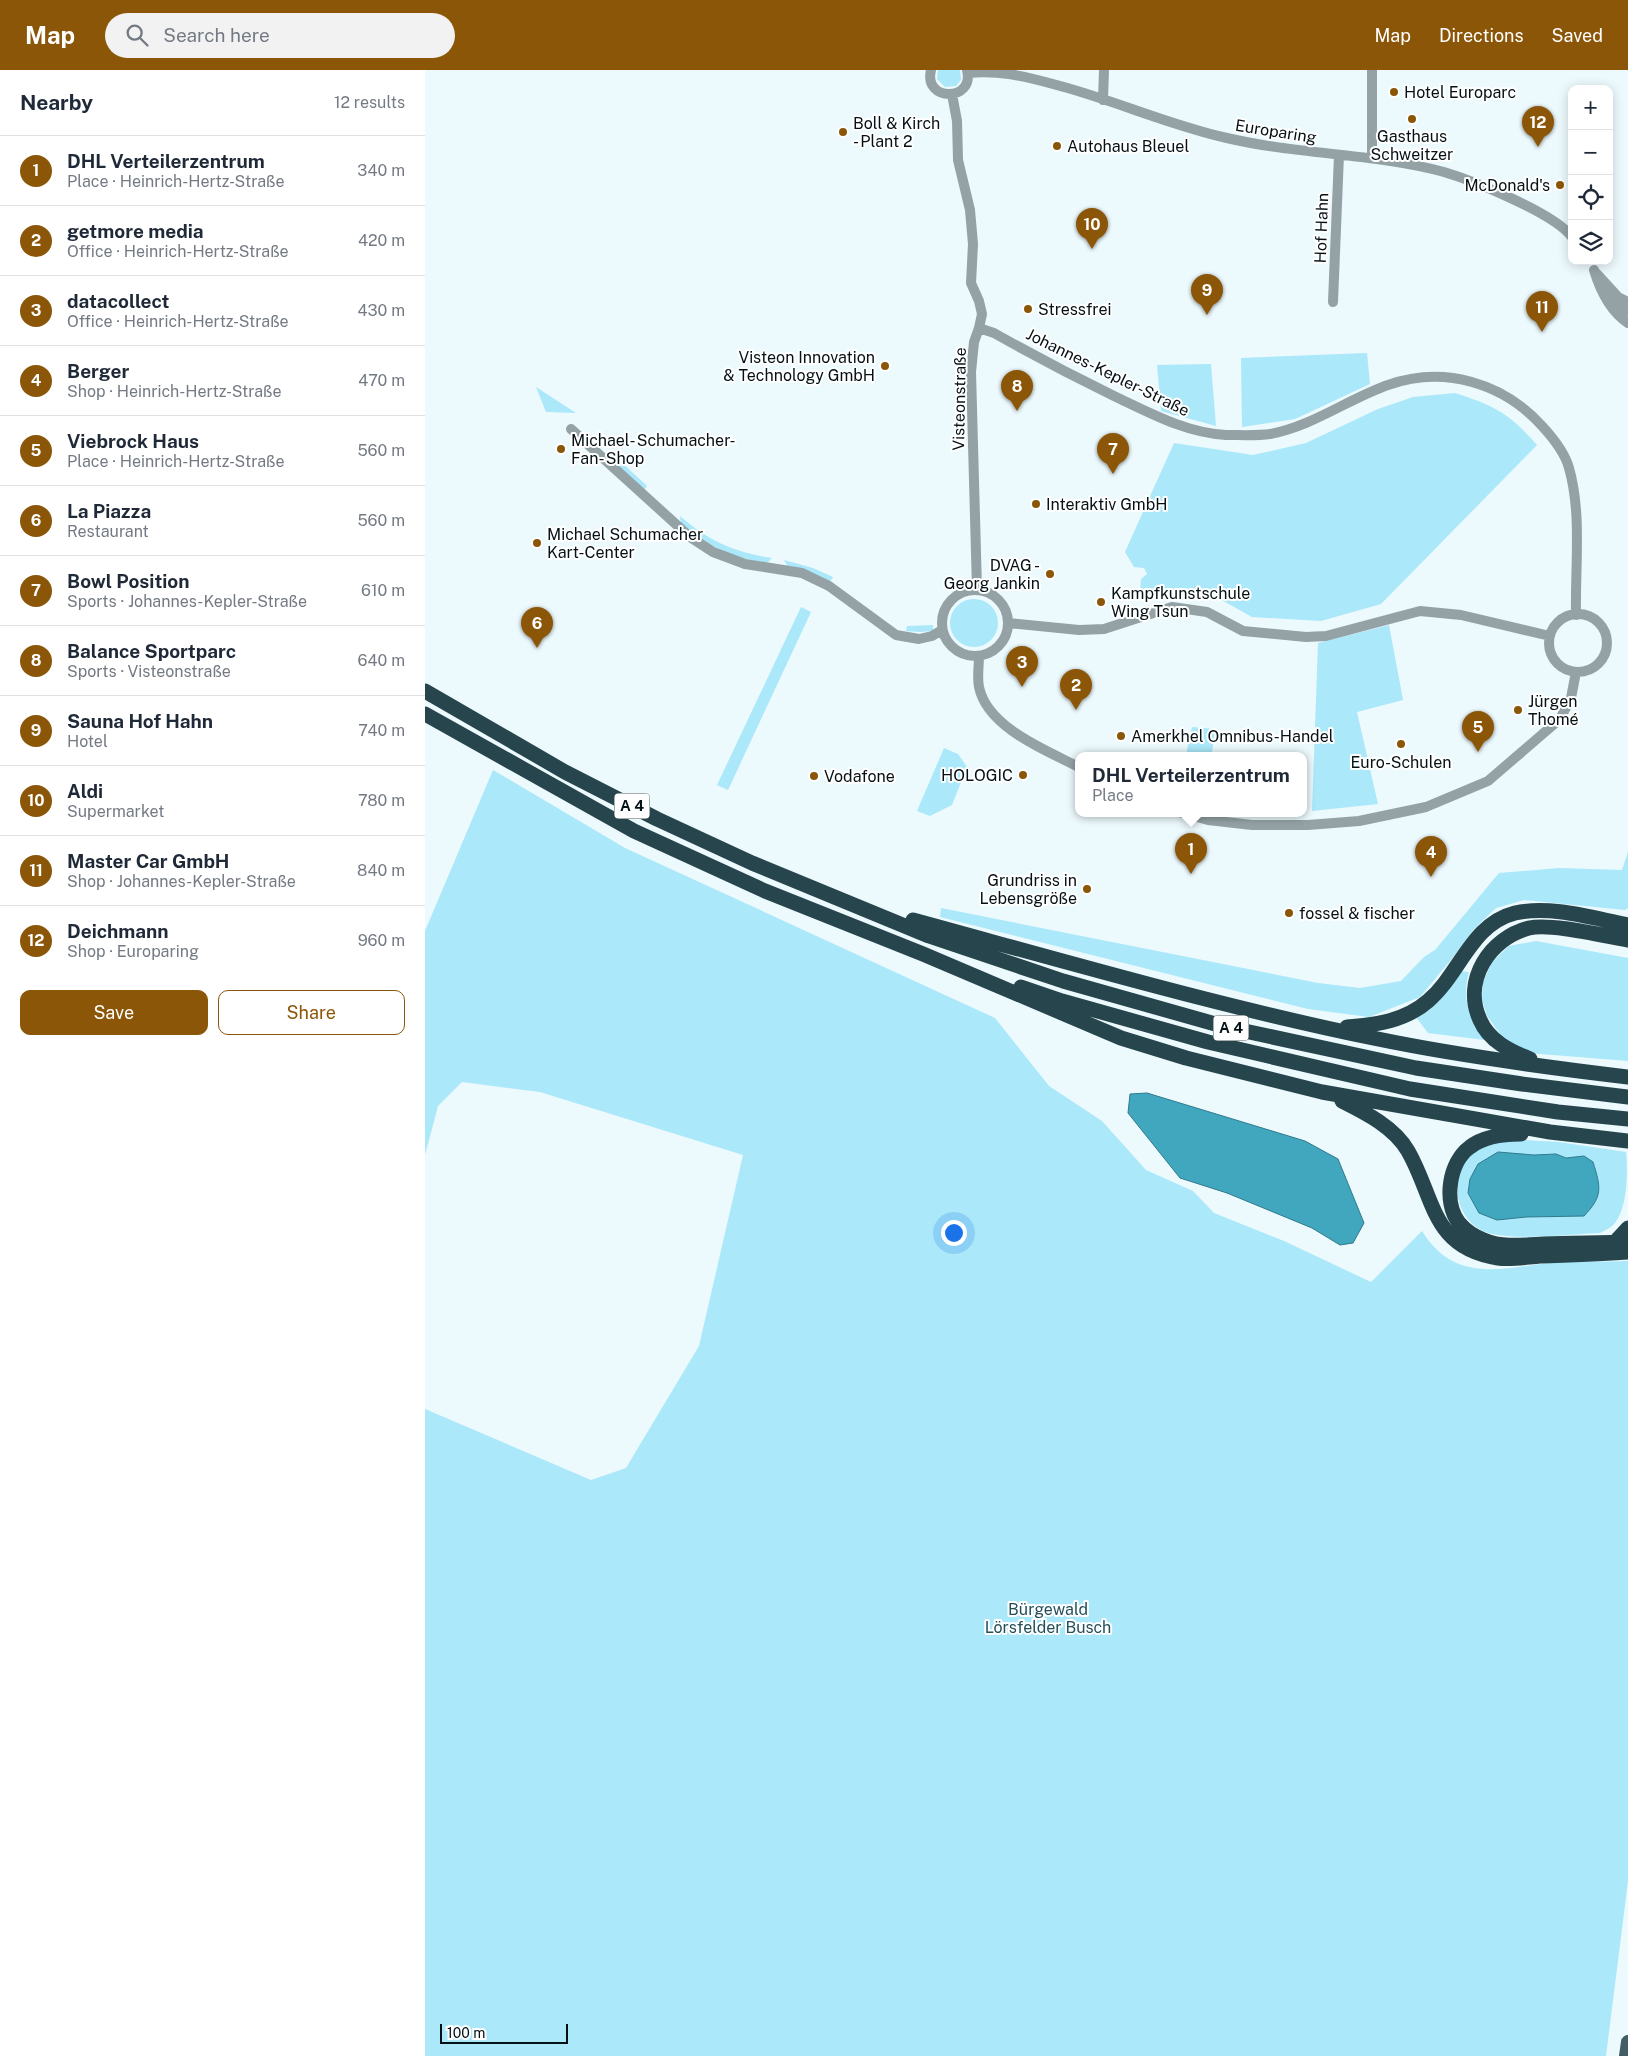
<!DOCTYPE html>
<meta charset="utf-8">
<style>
:root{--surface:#fff;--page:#f2f2f3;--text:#1f2937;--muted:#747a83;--line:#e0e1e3;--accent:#8c5608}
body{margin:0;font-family:"Public Sans",sans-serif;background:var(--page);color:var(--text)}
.controls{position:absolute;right:15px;top:15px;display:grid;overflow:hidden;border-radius:10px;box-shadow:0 2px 12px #0003}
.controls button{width:45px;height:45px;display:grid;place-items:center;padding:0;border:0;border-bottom:1px solid var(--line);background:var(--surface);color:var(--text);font:25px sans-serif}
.scale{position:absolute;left:15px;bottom:12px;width:128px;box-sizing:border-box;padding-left:5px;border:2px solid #051115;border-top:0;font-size:14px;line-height:18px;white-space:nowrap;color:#051115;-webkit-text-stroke:4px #fff;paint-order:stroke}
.you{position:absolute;left:528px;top:1162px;width:18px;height:18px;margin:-12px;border:4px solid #fff;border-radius:50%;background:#1a73e8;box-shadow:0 0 0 8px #1a73e833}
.badge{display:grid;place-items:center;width:32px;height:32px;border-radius:50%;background:var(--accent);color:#fff;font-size:16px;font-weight:700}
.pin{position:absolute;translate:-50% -41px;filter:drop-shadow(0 1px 2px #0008)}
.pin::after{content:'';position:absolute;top:26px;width:18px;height:15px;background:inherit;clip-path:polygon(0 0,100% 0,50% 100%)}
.popup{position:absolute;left:650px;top:682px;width:232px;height:65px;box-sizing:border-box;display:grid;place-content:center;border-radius:10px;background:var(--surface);filter:drop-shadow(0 1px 4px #0005);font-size:16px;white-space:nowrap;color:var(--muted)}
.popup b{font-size:19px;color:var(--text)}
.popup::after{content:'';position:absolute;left:50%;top:100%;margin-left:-10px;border:10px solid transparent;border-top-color:var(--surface)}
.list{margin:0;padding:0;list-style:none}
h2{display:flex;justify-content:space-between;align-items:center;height:65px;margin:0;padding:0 20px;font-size:21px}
h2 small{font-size:16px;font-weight:400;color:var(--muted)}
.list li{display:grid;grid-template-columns:32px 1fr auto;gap:15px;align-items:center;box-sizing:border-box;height:70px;padding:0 20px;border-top:1px solid var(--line)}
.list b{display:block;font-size:19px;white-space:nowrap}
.list p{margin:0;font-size:16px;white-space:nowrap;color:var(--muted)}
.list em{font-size:16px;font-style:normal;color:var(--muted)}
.actions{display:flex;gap:10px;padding:15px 20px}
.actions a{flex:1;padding:11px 0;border:1px solid var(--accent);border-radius:10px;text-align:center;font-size:18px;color:var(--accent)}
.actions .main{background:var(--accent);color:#fff}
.icon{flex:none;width:28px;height:28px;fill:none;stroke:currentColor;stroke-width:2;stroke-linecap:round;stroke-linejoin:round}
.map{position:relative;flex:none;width:1203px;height:1986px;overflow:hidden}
header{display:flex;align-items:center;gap:30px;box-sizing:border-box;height:70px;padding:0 25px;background:var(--accent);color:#fff}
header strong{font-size:24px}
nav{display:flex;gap:28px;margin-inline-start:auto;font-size:18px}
.search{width:350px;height:45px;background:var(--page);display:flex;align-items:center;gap:12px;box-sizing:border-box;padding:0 18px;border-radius:28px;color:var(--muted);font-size:19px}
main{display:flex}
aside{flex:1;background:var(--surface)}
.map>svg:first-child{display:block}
</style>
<header>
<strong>Map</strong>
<div class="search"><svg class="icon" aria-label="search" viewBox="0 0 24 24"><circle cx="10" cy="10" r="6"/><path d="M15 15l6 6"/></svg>Search here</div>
<nav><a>Map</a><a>Directions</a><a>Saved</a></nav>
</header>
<main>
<aside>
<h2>Nearby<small>12 results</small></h2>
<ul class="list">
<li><span class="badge">1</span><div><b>DHL Verteilerzentrum</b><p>Place · Heinrich-Hertz-Straße</p></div><em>340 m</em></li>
<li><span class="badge">2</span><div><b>getmore media</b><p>Office · Heinrich-Hertz-Straße</p></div><em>420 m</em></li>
<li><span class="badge">3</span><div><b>datacollect</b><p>Office · Heinrich-Hertz-Straße</p></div><em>430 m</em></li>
<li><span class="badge">4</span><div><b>Berger</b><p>Shop · Heinrich-Hertz-Straße</p></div><em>470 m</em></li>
<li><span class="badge">5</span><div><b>Viebrock Haus</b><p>Place · Heinrich-Hertz-Straße</p></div><em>560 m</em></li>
<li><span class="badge">6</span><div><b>La Piazza</b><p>Restaurant</p></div><em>560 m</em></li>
<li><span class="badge">7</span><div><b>Bowl Position</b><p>Sports · Johannes-Kepler-Straße</p></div><em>610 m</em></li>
<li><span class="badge">8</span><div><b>Balance Sportparc</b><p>Sports · Visteonstraße</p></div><em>640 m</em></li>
<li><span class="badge">9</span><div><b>Sauna Hof Hahn</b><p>Hotel</p></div><em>740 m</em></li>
<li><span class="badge">10</span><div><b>Aldi</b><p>Supermarket</p></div><em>780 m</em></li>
<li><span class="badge">11</span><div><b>Master Car GmbH</b><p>Shop · Johannes-Kepler-Straße</p></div><em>840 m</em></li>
<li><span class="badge">12</span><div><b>Deichmann</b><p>Shop · Europaring</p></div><em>960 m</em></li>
</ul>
<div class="actions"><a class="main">Save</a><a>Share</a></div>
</aside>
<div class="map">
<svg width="1203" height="1986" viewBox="0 0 1203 1986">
<rect width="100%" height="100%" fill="#ecf9fd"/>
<!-- green -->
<path fill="#aae8fa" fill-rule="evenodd" d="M513,0h22l1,10 -5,6 -11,1 -8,-8z
M942,283l3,31 -75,35 -53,8 -1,-69z
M786,294l5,62 -55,-15 -4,-46z
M111,317l40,26 -30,-1z
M1030,323c40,13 54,20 82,52l-156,159 -60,17 -69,-4 -32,-18 -35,-11 -36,7 -9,-3 1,-13 6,-5 -3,-6 -10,-1 -9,-15 49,-109 79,12 53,-12 72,-34 35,-12z
M192,388l30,28 -3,4 -31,-27z
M255,446c30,26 54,36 92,42l-5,5c-34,-5 -60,-17 -86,-39z
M359,490l29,8 20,9 -4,6 -41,-16z
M525 553a24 24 0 1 1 48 0a24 24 0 1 1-48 0Z
M376,537l10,5 -83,178 -11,-5z
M508,555v6l-13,1 -14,-1 1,-5z
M964,555l14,75 -46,12 21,92 -66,7 6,-168z
M767,657l23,2 -3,24 3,2h-29z
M519,678l14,6 9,13 -15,38 -22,11 -13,-5z
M68,700l132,78 370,170 54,68 53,35 44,49 47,21 21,22 70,28 87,41 51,-51c34,55 83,36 136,31 23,-1 47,0 70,-1v620l-22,175h-1181v-647l166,71 35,-12 73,-122 44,-191 -203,-63 -78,-10 -24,24 -13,49v-224z
M1203,782v56l-3,2 -101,-10 -28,8 -22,21 -24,32 -30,36 -51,20 -61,-8 -368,-92 1,-9 377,75 42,5 41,-7 23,-24 11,-7 64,-77 60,-5 63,2z
M1111,871l92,17v103l-100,-8 -25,-15 -16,-22 -5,-16 1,-18 9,-20 17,-16z
M1036,901l8,1c-8,30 1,42 16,68l-57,-7 -12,-16z
M1098,1070l36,2 67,10c2,20 2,61 -15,75 -3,2 -7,4 -11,6 -29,1 -92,9 -117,-2 -31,-15 -34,-59 -8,-80 13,-11 32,-10 48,-11zM1073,1082l36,3 22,-1 10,4 18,-2 -58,61c-31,3 -43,7 -58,-24z"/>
<!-- water -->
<path fill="#41a7bf" stroke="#2f7a8c" d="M722,1023l158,48 33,18 26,64 -11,20 -13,2 -28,-17 -85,-35 -47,-15 -52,-65 2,-19z
M1073,1082l36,3 22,-1 10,4 18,-2 9,6c8,26 10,34 -9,54l-58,1 -29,3 -18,-7 -11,-20 2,-14 8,-15z"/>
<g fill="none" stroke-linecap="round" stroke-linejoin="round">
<!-- minor -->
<path stroke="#94a2a6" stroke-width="10" d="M506,0c-8,32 44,32 36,0
M543,3c30,-3 56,3 85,11 59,15 115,41 174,54 72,17 146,15 217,34 30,9 110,41 128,65
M527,24l5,27 1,39 12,50 3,34 -2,39 8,18 3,13 -3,14 -5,14 -3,30 6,217
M678,30l1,-30
M947,88v-88
M1169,200c6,20 16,41 34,53
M1171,203l22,24 10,5
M1184,224l19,17
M908,232l6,-147
M554,258l15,5c39,22 79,43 120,63 36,17 72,37 112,39 14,0 31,1 44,-1 43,-8 78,-35 118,-49 56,-20 116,-2 155,42 10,11 22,26 26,41 13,45 6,99 7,147
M146,359l119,108 23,15 32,12 57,9 27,13 67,49 23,4 13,-3 10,-6
M517 553a33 33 0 1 1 66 0a33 33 0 1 1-66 0Z
M1124 573a29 29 0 1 1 58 0a29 29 0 1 1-58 0Z
M584,553l70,7 25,-1 68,-22 35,5 36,19 63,6 20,-1 94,-25 41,4 89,21
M554,586c0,10 -2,21 0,31 8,40 66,63 100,80
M757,743l26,7 44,5h56l51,-4 67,-14 62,-26 72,-62 11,-21 5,-26"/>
<!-- major -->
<path stroke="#435d64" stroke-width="14" d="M1201,1986l2,-14"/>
<!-- highway -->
<path stroke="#27454d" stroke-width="15" d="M0,621l140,81 92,47 95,44 177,73 134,45 163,46 190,41 106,16 106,13
M0,644l209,117 131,60 158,63 198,84 65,20 136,34 228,40 78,9
M488,850c154,42 308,87 465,119 82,17 166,28 250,38
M596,917l41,14 146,41 202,47 148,23 70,7
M922,957c29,-2 58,-6 81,-26 32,-27 43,-77 87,-88 36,-8 77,5 113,12
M1105,989c-20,-8 -41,-18 -50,-39 -18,-40 10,-82 49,-92 22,-5 75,8 99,12
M917,1031c24,12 52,26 66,50 27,47 23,97 90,107 13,2 29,-1 42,-2 29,-1 59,-2 88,-4
M1096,1064c-18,0 -37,2 -51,13 -21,15 -27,55 -11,76 6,7 16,14 25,17 18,8 41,5 60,4 28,-1 56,-1 84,-2
M1190,1172l13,-14"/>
</g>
<!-- markers -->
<g fill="#8c5608" stroke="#fff" stroke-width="2">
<circle cx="969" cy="22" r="5"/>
<circle cx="987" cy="49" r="5"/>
<circle cx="418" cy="62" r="5"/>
<circle cx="632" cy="76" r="5"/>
<circle cx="1135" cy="115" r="5"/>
<circle cx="603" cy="239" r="5"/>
<circle cx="460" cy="296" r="5"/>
<circle cx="136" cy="379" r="5"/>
<circle cx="611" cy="434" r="5"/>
<circle cx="112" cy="473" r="5"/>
<circle cx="625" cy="504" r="5"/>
<circle cx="676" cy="532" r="5"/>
<circle cx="1093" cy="640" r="5"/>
<circle cx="696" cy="666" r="5"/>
<circle cx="976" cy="674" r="5"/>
<circle cx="598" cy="705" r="5"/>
<circle cx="389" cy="706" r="5"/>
<circle cx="662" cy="819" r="5"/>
<circle cx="864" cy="843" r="5"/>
</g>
<g text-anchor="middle" stroke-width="4" stroke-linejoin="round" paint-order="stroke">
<!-- shield labels -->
<g fill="#fff" stroke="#50585b" stroke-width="1">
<rect x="189.5" y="723.5" width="35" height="25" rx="4"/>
<rect x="788.5" y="945.5" width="35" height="25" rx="4"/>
</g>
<g font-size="15" font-weight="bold" fill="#051115">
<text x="207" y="741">A 4</text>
<text x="806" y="963">A 4</text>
</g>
<!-- poi labels -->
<g font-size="16" fill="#051115" stroke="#fff" text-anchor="start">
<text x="979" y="28">Hotel Europarc</text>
<text x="428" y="59">Boll &amp; Kirch<tspan x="428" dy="18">- Plant 2</tspan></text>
<text x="987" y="72" text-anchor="middle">Gasthaus<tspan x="987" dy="18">Schweitzer</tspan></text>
<text x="642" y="82">Autohaus Bleuel</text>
<text x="1125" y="121" text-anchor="end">McDonald's</text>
<text x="613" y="245">Stressfrei</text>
<text x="450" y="293" text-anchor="end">Visteon Innovation<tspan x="450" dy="18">&amp; Technology GmbH</tspan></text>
<text x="146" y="376">Michael- Schumacher-<tspan x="146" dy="18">Fan- Shop</tspan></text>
<text x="621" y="440">Interaktiv GmbH</text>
<text x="122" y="470">Michael Schumacher<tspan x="122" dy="18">Kart-Center</tspan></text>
<text x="615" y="501" text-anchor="end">DVAG -<tspan x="615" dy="18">Georg Jankin</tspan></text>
<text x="686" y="529">Kampfkunstschule<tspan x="686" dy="18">Wing Tsun</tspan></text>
<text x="1103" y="637">Jürgen<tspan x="1103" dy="18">Thomé</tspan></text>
<text x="706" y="672">Amerkhel Omnibus-Handel</text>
<text x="976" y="698" text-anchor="middle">Euro-Schulen</text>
<text x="588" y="711" text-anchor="end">HOLOGIC</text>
<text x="399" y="712">Vodafone</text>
<text x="652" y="816" text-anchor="end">Grundriss in<tspan x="652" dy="18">Lebensgröße</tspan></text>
<text x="874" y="849">fossel &amp; fischer</text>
</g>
<!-- street labels -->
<g font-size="16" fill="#051115" stroke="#fff">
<text transform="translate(851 61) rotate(9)" y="6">Europaring</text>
<text transform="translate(896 158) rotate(-88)" y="6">Hof Hahn</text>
<text transform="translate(683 302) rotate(26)" y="6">Johannes-Kepler-Straße</text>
<text transform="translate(534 329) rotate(-89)" y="6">Visteonstraße</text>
</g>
<!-- park labels -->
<g font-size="16" fill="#234f5a" stroke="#fff">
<text x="623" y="1545">Bürgewald<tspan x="623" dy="18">Lörsfelder Busch</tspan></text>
</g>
</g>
</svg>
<div class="controls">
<button>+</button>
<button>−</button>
<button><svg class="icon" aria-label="locate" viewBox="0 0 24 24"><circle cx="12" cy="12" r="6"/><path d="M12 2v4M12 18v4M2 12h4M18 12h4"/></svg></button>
<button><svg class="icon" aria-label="layers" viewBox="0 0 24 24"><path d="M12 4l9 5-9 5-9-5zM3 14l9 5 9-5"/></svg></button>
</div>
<div class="scale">100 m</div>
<div class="you"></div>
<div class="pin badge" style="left:766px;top:804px">1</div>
<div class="popup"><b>DHL Verteilerzentrum</b>Place</div>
<div class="pin badge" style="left:651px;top:640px">2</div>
<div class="pin badge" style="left:597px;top:617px">3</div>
<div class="pin badge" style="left:1006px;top:807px">4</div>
<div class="pin badge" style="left:1053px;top:682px">5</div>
<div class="pin badge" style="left:112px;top:578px">6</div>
<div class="pin badge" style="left:688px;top:404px">7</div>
<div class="pin badge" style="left:592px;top:341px">8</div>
<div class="pin badge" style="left:782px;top:245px">9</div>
<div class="pin badge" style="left:667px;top:179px">10</div>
<div class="pin badge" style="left:1117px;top:262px">11</div>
<div class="pin badge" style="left:1113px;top:77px">12</div>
</div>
</main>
